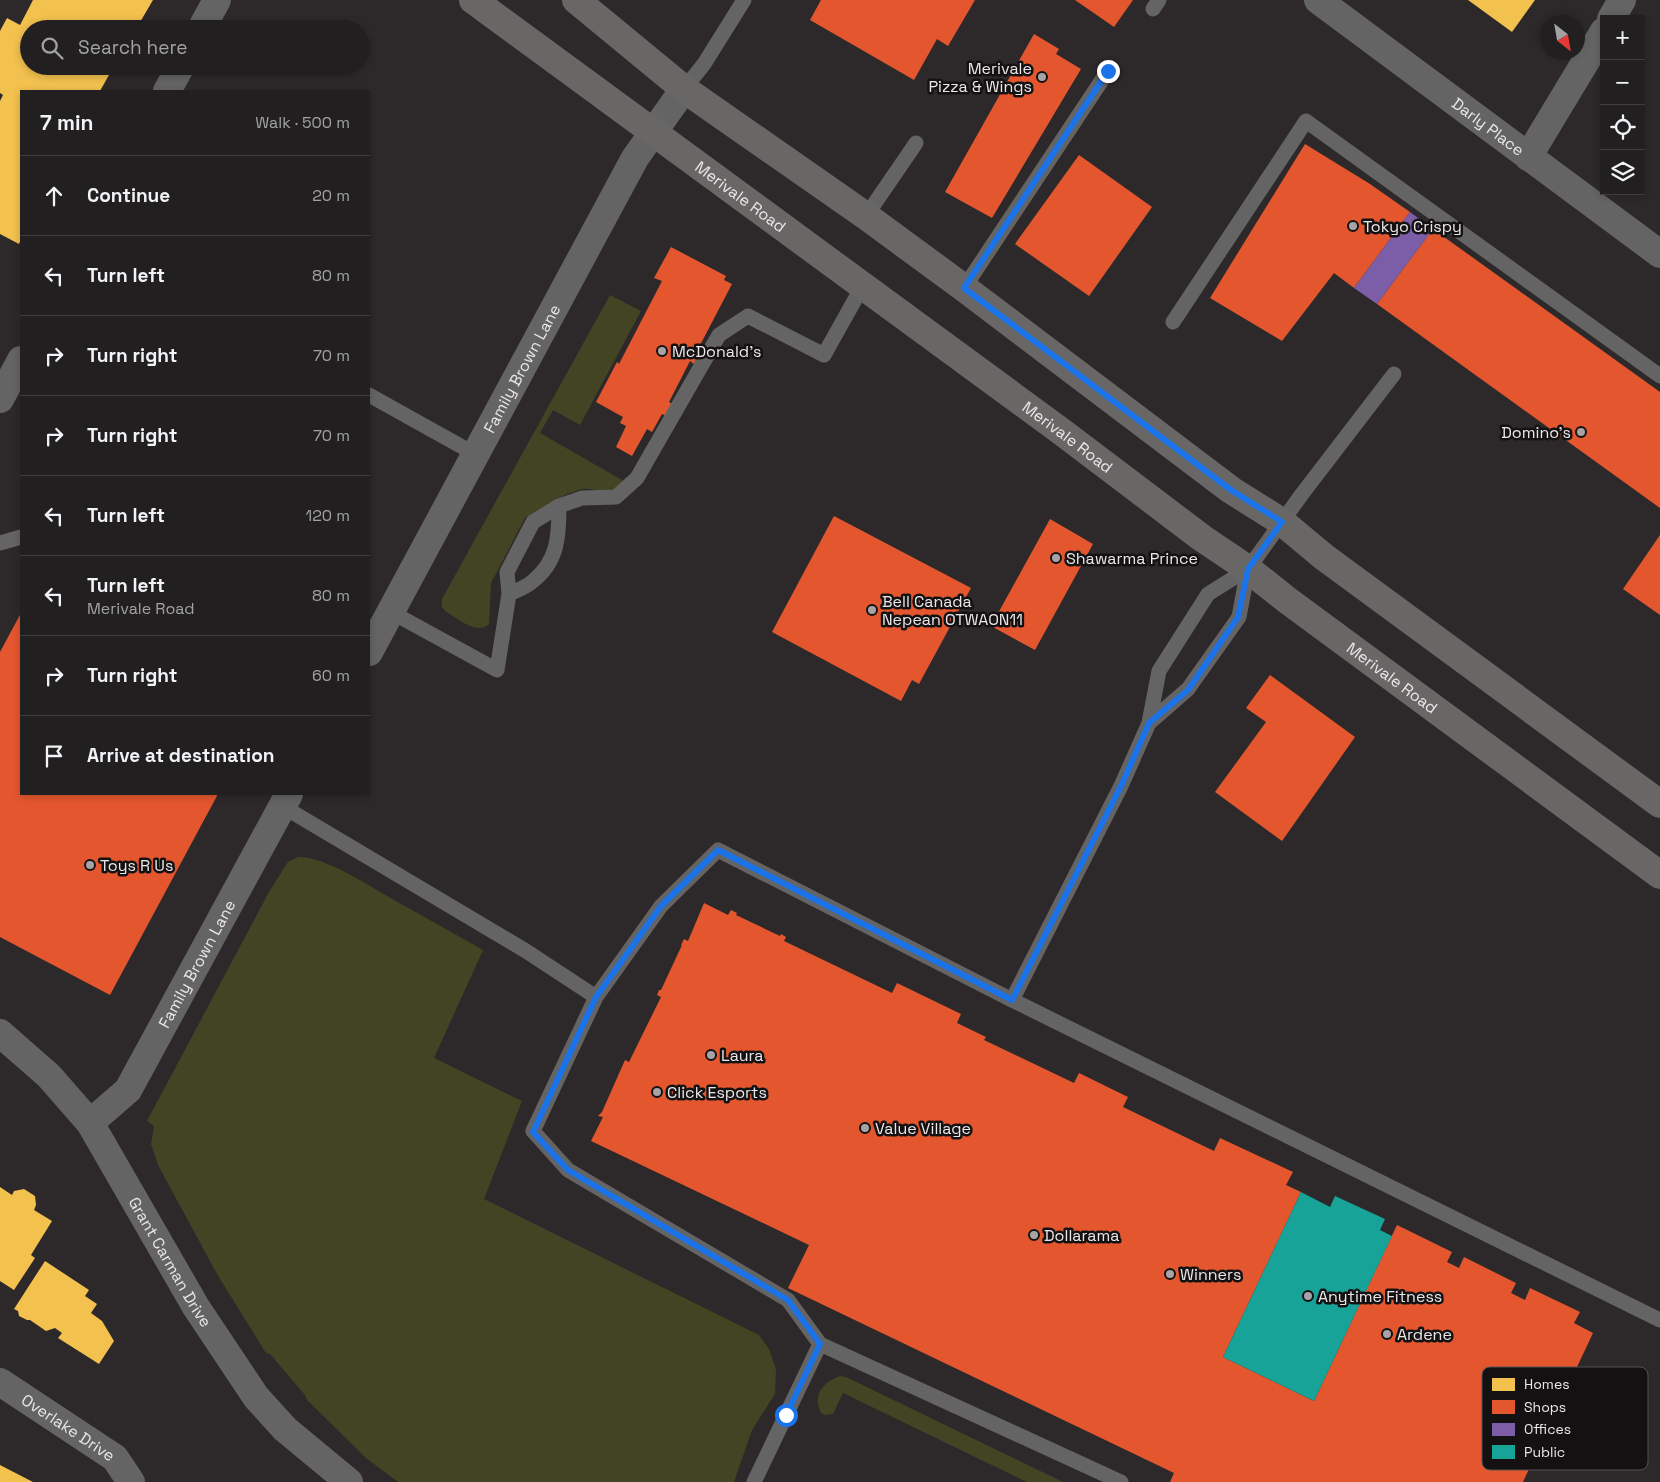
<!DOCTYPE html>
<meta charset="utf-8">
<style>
:root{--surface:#221f20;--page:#2a2729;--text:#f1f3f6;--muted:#a2a2a5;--line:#3f3d3e}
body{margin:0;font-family:"Space Grotesk",sans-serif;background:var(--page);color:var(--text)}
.controls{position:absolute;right:15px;top:15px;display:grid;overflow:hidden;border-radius:0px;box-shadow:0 2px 8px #0003}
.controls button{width:45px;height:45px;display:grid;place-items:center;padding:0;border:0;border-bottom:1px solid var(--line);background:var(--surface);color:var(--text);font:25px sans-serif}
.compass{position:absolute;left:1540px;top:15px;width:45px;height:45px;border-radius:50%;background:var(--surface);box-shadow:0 2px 8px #0003;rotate:149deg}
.stop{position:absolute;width:15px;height:15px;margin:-11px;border:4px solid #1a73e8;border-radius:50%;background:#fff}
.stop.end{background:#1a73e8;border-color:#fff;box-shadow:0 1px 5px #0008}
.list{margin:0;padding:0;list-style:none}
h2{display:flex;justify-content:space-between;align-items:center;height:65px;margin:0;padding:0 20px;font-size:21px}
h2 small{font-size:16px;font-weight:400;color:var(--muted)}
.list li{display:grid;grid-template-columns:32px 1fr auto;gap:15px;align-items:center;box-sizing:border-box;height:80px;padding:0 20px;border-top:1px solid var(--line)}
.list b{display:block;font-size:19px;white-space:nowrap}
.list p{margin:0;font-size:16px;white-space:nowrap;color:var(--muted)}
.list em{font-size:16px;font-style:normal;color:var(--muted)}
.icon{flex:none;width:28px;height:28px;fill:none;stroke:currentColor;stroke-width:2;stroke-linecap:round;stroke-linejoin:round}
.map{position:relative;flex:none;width:1660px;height:1482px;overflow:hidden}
.search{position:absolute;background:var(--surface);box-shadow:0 2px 8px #0003;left:20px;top:20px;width:350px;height:55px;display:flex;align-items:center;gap:12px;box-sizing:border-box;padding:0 18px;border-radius:28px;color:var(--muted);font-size:19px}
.panel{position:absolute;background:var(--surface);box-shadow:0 2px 8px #0003;left:20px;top:90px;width:350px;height:705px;border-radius:0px}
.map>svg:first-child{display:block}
</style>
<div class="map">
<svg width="1660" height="1482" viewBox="0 0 1660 1482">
<rect width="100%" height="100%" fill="#2d292b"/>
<!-- green -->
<path fill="#434423" d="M610,295l31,16 -61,114 -27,-15 -13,23 82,47 1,3 -6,6 -11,3 -16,-3h-8l-15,5 -42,24 -34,65 -2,41c-12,12 -32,-6 -44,-13l-3,-4v-8z
M298,857c25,-2 75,31 98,44 29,16 58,33 87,49l-49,108 88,43 -38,98 275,136 10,14 7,20 -1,25 -23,36 -18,52h-336l-32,-24 -59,-58 -2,-5 -35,-41 -4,-1 -49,-79 -59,-109 -7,-21 3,-18 -7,-5 122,-229 19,-30z
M840,1376l6,1 217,105h-36l-184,-89 -10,21 -8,1 -4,-2c-9,-18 2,-31 19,-37z"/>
<!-- homes -->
<path fill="#f2c14e" d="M33,0h120l-17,29h-107v37h85l-14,25h-79v148l-2,5 -19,-10v-133l3,-6 -3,-2v-62l7,-13 13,7z
M1468,0h67l-23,32z
M0,1187l12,8 2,-4 10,-2 11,7 1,9 -2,5 18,11 -21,34 4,3 -21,32 -14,-9z
M45,1261l44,29 -4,6 12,8 -6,9 11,8 12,20 -15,23 -41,-26 4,-5 -7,-5 -9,3 -16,-11h-3l-8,-4 -1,-5 -4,-2z
M0,1465l33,17h-33z"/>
<!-- shops -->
<path fill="#e4572e" d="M821,0h154l-27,46 -11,-7 -23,41 -104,-60z
M1075,0h58l-19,27z
M1034,34l25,15 -3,5 25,15 -89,149 -47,-26z
M1305,144l65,40 40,28 -56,76 -20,-15 -52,68 -72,-43z
M1079,155l73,52 -63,89 -74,-52z
M1433,229l227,163v116l-283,-204z
M671,247l55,29 -2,4 8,4 -35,67 3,1 -6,12 -4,-3 -21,41 3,2 -6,12 -4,-2 -10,18 -5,-3 -15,27 -16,-9 10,-21 -6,-3 3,-6 -27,-15 21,-40 2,2 43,-83 -8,-3z
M834,516l137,72 -52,96 -7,-4 -11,21 -129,-69z
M1050,519l43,25 -58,106 -44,-24z
M1660,535v80l-37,-26z
M21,613v181h197l-108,201 -110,-58v-285z
M1270,675l85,62 -73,104 -67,-49 51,-70 -20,-14z
M704,903l24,12 3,-5 6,3 -1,2 44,21 1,-2 5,3 -2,4 108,52 5,-10 64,31 -4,9 29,14 -2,3 90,43 5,-10 49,24 -5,10 91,44 6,-13 73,34 -7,13 15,7 -78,165 91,44 83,-176 55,27 -5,10 12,6 5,-11 52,26 -5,10 14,7 5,-12 50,24 -6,11 19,10 -70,149h-353l4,-9 -386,-185 21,-43 -218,-104 12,-24 -5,-1 4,-4 23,-52 4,2 32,-65 -4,-2 2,-5h2l21,-45h-1l3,-6 4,2z"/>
<!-- offices -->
<path fill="#7b5ea7" d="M1410,212l23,17 -56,75 -23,-16z"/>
<!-- public -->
<path fill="#17a398" d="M1301,1192l29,15 5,-11 50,23 -5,11 12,6 -78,165 -91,-44z"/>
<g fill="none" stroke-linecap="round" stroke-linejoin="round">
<!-- service -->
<path stroke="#656464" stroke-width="15" d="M1153,9l6,-9
M684,89l20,-25 40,-64
M866,216l50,-73
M964,288l144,-217
M1173,322l133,-201 354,255
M369,395l106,59
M0,543l21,-6
M509,594c8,-4 18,-7 24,-13 25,-20 26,-45 26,-75
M391,612l106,58 12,-76 -2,-22 26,-50 26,-16 23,-8 34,-1 21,-19 82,-143 29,-19 76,39 38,-68
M1149,723l39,-34 51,-72 9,-48
M282,806l244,145 70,46
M1012,1000l109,-214 28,-63 10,-52 49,-77 40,-25 54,-75 92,-120
M820,1344l301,138
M754,1482l66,-138 -32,-44 -220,-130 -35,-39 63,-134 65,-91 57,-56 294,150 648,320"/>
<!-- minor -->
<g stroke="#656464" stroke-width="28">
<path id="s1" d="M1318,0l342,254"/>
<path d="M1611,19l11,-19"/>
<path d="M201,29l16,-29"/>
<path d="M167,91l14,-25"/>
<path d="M1528,157l76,-126"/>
<path d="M0,399l21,-39"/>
<path id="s2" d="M0,1382l115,76 16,24"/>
</g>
<!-- tertiary -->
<g stroke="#656464" stroke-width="28">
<path id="s3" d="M369,652l266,-494 49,-69"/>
<path id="s4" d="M0,1033l49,43 41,47 106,184 60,90 29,32 64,53"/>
<path id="s5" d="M90,1123l38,-33 161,-296"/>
</g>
<!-- secondary -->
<g stroke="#686766" stroke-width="28">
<path id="s6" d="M473,0l589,432 140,106 46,31 39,31 373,275"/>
<path d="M576,0l108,89 182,127 98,72 267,202 51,32 42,35 336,247"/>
</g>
</g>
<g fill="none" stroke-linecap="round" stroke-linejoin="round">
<!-- route -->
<path stroke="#1a73e8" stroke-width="6" d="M786,1415l34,-71 -32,-44 -220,-130 -35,-38 63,-135 65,-91 57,-56 294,150 109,-214 28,-63 39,-33 50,-73 10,-48 34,-47 -51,-32 -267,-202 144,-217"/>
</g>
<!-- markers -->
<g fill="#a8a4a6" stroke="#141113" stroke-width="2">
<circle cx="1042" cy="77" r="5"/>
<circle cx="1353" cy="226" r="5"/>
<circle cx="662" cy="351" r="5"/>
<circle cx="1581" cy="432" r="5"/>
<circle cx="1056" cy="558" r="5"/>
<circle cx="872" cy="610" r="5"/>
<circle cx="90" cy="865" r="5"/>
<circle cx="711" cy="1055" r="5"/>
<circle cx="657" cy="1092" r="5"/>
<circle cx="865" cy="1128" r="5"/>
<circle cx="1034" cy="1235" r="5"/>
<circle cx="1170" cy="1274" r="5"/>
<circle cx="1308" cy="1296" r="5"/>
<circle cx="1387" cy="1334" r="5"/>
</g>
<g text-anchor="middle" stroke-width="5" stroke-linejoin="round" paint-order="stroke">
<!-- poi labels -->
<g font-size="16" fill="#ebe7e9" stroke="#141113" text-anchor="start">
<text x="1032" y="74" text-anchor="end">Merivale<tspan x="1032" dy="18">Pizza &amp; Wings</tspan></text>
<text x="1363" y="232">Tokyo Crispy</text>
<text x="672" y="357">McDonald's</text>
<text x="1571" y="438" text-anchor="end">Domino's</text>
<text x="1066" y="564">Shawarma Prince</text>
<text x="882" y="607">Bell Canada<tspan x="882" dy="18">Nepean OTWAON11</tspan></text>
<text x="100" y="871">Toys R Us</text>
<text x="721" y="1061">Laura</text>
<text x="667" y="1098">Click Esports</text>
<text x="875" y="1134">Value Village</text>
<text x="1044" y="1241">Dollarama</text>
<text x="1180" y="1280">Winners</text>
<text x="1318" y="1302">Anytime Fitness</text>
<text x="1397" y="1340">Ardene</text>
</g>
<!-- street labels -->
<g font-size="16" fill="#ebe7e9" stroke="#141113">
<text dy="6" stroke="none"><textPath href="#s1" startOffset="212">Darly Place</textPath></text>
<text dy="6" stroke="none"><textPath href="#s6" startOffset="332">Merivale Road</textPath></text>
<text dy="6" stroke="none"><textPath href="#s3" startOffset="322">Family Brown Lane</textPath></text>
<text dy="6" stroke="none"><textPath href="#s6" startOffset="738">Merivale Road</textPath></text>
<text dy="6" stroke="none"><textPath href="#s6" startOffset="1142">Merivale Road</textPath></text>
<text dy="6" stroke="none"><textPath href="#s5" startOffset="194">Family Brown Lane</textPath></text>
<text dy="6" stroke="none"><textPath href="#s4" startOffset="288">Grant Carman Drive</textPath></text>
<text dy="6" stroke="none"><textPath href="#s2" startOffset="82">Overlake Drive</textPath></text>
</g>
</g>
<!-- legend -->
<rect x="1482" y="1367" width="166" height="103" rx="8" fill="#141113" stroke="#545153" stroke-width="1"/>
<rect x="1492" y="1378" width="23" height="13" fill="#f2c14e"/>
<rect x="1492" y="1400" width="23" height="14" fill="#e4572e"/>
<rect x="1492" y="1423" width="23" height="13" fill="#7b5ea7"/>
<rect x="1492" y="1445" width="23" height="14" fill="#17a398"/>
<g font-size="14" fill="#ebe7e9">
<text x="1524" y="1389">Homes</text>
<text x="1524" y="1412">Shops</text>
<text x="1524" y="1434">Offices</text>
<text x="1524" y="1457">Public</text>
</g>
</svg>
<div class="controls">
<button>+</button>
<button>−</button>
<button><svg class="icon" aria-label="locate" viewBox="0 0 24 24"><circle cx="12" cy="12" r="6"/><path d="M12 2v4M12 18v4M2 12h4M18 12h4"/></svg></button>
<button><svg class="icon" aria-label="layers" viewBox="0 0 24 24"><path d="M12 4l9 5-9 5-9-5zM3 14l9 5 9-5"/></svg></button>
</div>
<svg class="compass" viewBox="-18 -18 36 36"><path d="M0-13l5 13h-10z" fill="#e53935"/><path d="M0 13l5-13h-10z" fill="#a2a2a5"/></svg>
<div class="stop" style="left:786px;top:1415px"></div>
<div class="stop end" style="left:1108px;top:71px"></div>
<div class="search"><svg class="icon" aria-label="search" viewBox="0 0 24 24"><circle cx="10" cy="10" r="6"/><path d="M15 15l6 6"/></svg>Search here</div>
<section class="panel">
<h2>7 min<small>Walk · 500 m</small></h2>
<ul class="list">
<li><svg class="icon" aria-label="ahead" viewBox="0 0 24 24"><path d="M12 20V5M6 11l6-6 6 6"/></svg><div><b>Continue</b></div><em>20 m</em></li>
<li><svg class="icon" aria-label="left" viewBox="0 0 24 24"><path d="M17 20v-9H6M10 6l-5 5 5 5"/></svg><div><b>Turn left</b></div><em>80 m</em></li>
<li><svg class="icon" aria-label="right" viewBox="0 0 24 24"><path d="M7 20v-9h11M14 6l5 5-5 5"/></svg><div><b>Turn right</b></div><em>70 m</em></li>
<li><svg class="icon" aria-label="right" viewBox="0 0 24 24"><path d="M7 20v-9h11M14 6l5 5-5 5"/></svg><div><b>Turn right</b></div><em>70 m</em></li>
<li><svg class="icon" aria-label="left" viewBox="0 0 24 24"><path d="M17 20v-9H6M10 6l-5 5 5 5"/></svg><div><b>Turn left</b></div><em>120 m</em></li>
<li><svg class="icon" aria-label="left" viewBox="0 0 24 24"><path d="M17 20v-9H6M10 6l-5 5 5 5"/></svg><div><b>Turn left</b><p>Merivale Road</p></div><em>80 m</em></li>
<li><svg class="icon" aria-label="right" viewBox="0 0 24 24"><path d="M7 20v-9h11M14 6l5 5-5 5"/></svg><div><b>Turn right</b></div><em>60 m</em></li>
<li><svg class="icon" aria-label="arrive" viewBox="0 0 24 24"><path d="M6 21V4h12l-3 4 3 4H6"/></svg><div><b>Arrive at destination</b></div></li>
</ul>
</section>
</div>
